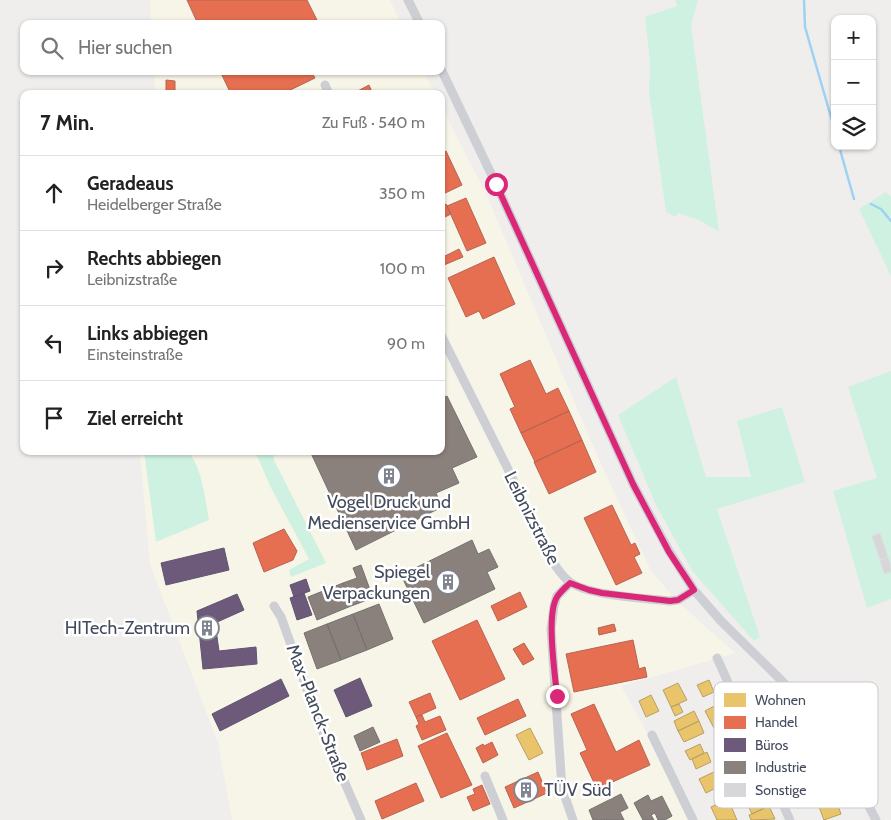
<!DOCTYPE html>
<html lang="de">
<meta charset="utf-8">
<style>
:root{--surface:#fff;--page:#f2f2f2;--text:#222;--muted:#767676;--line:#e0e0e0}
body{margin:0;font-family:Cabin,sans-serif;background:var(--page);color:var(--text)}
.controls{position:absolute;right:15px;top:15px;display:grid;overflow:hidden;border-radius:10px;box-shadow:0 1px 4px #0004}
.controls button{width:45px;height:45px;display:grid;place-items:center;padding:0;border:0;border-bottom:1px solid var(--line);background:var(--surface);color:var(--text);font:25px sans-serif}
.stop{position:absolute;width:15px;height:15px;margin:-11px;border:4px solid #db2777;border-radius:50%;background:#fff}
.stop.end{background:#db2777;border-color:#fff;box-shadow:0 1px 5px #0008}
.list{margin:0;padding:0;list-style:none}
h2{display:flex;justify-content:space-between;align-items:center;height:65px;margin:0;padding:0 20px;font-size:21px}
h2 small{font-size:16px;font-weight:400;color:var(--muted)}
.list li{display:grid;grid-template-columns:32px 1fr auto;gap:15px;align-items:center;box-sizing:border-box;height:75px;padding:0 20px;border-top:1px solid var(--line)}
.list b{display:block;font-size:19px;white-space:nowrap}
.list p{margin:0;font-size:16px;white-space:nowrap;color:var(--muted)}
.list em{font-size:16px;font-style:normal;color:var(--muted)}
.icon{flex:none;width:28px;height:28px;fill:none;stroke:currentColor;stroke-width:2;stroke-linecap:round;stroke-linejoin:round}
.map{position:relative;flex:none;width:891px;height:820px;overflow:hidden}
.search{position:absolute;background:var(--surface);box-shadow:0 1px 4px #0004;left:20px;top:20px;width:425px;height:55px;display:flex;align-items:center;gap:12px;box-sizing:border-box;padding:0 18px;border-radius:10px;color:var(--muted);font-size:19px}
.panel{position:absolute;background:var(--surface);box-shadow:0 1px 4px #0004;left:20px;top:90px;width:425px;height:365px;border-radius:10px}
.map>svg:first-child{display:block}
</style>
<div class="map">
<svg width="891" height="820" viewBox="0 0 891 820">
<rect width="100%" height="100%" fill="#efeeed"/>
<!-- commercial -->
<path fill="#f7f5e7" d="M150,0h240l11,24h-250z
M154,71h270l11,23h-280z
M441,106l46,90 109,257 55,118 27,31 57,51 -114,33 44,79 26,55h-459l-14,-77 -68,-179 -10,-113h301z"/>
<!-- green -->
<path fill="#cff1e2" d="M675,0h23l-7,25 28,207 -20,-12 -21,-7 -2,4 -10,-5 -17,-120 1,-29 -5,-46 32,-11z
M886,192l5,5v79l-32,-67z
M891,371v228l-24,9 -34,-117 44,-13 -29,-91z
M676,377l30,100h45l-14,-56 45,-14 23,75 -88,27 43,128 -6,4 -61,-69 -36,-65 -39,-92z
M144,451h14l33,4c12,19 14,43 18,65l-53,22z
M255,451h18l1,9 52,103 -35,14 -2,-7 20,-11 -38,-71z"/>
<!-- homes -->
<path fill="#e9c46a" stroke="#b7a066" d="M709,680l5,12 -11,5 -6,-12z
M678,683l9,17 -16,7 -8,-17z
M651,695l8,16 -13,6 -7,-16z
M679,704l4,8 -8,4 -4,-9z
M716,705l10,19 -11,6 -10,-19z
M694,711l5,10 -21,10 -4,-10z
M699,721l5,12 -20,9 -6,-11z
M530,728l13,25 -14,7 -13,-25z
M700,744l4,9 -14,7 -5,-9z
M707,752l4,10 -15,7 -4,-10z
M718,770l6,14 -18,9 -7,-14z
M756,786l9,22 -13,6 -10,-21z
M835,797l6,17 -17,6 -5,-13 7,-2 -1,-4z
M728,799l9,21h-20l-6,-13z
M769,806l6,13 -24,1 -2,-5z"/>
<!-- shops -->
<path fill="#e76f51" stroke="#b66454" d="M187,0h120l12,24h-121z
M220,71h91l4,7 -33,16h-19l-1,-2 -3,2h-28z
M166,80l9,1v13h-9z
M369,85l4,9h-16l-1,-2z
M446,151l16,34 -21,10v-41z
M466,198l20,45 -19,8 -20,-45z
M446,204l5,10 -10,5v-12z
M459,249l4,8 -19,8 -3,-7z
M494,257l21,47 -32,15 -4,-8 -13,6 -18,-39z
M530,360l16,34 12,-6 11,23 -48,22 -11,-24 5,-2 -15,-33z
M569,411l13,29 -47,22 -14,-29z
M582,440l14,32 -47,22 -15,-32z
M612,505l19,40 4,-2 5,11 -6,3 8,16 -26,12 -32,-67z
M284,529l13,22 -4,9 -29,12 -11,-29z
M520,592l7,15 -29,14 -7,-15z
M477,620l28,59 -45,21 -28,-59z
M614,624l2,7 -17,4 -1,-7z
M633,640l6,29 6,-2 2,10 -73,15 -8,-38z
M524,643l10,16 -11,6 -10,-16z
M430,693l6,15 -20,9 -7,-15z
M518,699l8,17 -41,19 -8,-17z
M594,704l22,48 23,-12 11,25 -53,24 -17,-36 7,-3 -16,-36z
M422,715l3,7 15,-6 6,14 -24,10 -6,-14 3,-2 -3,-7z
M447,733l25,52 -31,13 -23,-52z
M397,739l6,17 -36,14 -6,-17z
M492,742l6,13 -15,8 -7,-15 7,-4 1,2z
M538,772l9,21 -33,15 -9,-21z
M416,783l8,18 -42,18 -7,-18z
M482,785l8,19 -17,7 -6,-14 8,-3 -2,-5z"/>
<!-- offices -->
<path fill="#6d597a" stroke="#605571" d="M224,548l5,22 -63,15 -5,-22z
M306,579l4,12 -16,6 -4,-12z
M304,593l8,22 -15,5 -7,-22z
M237,594l7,16 -29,13 4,28 37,-4 1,17 -54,5 -6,-58z
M360,678l12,28 -26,11 -12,-27z
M281,679l8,17 -69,35 -8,-17z"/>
<!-- industry -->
<path fill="#8a817c" stroke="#757172" d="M447,396l30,61 -25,11 7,15 -23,10 6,14 -86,43 -46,-99h131v-52z
M472,540l6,14 11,-5 9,18 -11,5 8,17 -71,34 -23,-48z
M361,565l12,33 -22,8 -8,-23 14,-5 -4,-10z
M343,583l8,23 -34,14 -9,-23z
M379,604l14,35 -26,11 -14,-36z
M353,614l14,36 -26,10 -14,-36z
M327,624l14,36 -24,9 -13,-36z
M373,727l7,15 -20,9 -6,-15z
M621,794l7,14 -8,4 4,8h-18v-1l-3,1h-10l-4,-10z
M648,795l3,6 11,-5 10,20 -7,4h-7l-3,-7 -4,2 3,5h-11l-9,-17z"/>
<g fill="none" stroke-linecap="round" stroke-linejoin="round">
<!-- stream -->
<path stroke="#9ed1f3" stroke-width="2.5" d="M804,0l1,27 30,104
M839,146l15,53
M871,204l10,5 10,12"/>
</g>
<!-- building -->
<path fill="#d7d7d9" stroke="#e0dfe0" d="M880,533l8,24 -8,3 -8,-24z
M888,557l3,8v7l-7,2 -4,-14z"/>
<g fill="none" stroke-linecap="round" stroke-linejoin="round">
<!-- street -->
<path stroke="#cecfd4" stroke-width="9" d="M408,0l12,24
M441,69l55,115 137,300 36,67 25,39 27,31 56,55 29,30 18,22 19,28 33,64
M325,85l4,9
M441,335l65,130 44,93c6,8 12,19 20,24 19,14 76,16 100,19l8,-1 16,-10
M570,583l-13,13 -3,10 -3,23 11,159 11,32
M274,606l7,11 38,106 42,97
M717,658l73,162
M652,735l41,85
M485,776l18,44"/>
</g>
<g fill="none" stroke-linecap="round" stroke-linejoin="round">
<!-- route -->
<path stroke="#db2777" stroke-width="6" d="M496,184l137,300 36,68 25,38 -16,10 -8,1 -68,-8 -13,-3 -19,-7c-4,4 -10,9 -13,14 -11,18 -2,76 0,99"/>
</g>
<!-- icons -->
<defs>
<g id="building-ring" transform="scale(1.25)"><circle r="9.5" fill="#fff" stroke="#7f848f" stroke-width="1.5"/><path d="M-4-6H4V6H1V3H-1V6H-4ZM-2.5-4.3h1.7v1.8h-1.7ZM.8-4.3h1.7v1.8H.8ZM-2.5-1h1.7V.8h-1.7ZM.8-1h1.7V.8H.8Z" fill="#7f848f"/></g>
</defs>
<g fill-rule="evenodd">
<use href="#building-ring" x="389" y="476"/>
<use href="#building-ring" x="448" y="582"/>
<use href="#building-ring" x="207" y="628"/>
<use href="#building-ring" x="526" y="790"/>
</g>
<g text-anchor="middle" stroke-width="5" stroke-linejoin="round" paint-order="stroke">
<!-- poi labels -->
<g font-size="18" fill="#434b5c" stroke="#fff" text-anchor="end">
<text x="389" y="508" text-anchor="middle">Vogel Druck und<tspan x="389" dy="21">Medienservice GmbH</tspan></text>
<text x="430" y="578">Spiegel<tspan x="430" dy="21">Verpackungen</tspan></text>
<text x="190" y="634">HITech-Zentrum</text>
<text x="544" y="796" text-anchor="start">TÜV Süd</text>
</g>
<!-- street labels -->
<g font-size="18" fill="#434b5c" stroke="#fff">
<text transform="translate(532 518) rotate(63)" y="6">Leibnizstraße</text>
<text transform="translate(318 713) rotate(69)" y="6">Max-Planck-Straße</text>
</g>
</g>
<!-- legend -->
<rect x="714" y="682" width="164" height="126" rx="8" fill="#fff" stroke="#c7c9ce" stroke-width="1"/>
<rect x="724" y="693" width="22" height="14" fill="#e9c46a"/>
<rect x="724" y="716" width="22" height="13" fill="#e76f51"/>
<rect x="724" y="738" width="22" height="14" fill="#6d597a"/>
<rect x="724" y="761" width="22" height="13" fill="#8a817c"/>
<rect x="724" y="783" width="22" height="14" fill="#d7d7d9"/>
<g font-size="14" fill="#434b5c">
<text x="755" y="705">Wohnen</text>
<text x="755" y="727">Handel</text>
<text x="755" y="750">Büros</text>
<text x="755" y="772">Industrie</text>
<text x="755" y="795">Sonstige</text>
</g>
</svg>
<div class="controls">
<button>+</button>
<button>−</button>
<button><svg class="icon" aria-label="layers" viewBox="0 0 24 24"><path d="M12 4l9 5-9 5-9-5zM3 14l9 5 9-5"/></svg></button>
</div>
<div class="stop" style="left:496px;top:184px"></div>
<div class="stop end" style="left:557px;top:696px"></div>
<div class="search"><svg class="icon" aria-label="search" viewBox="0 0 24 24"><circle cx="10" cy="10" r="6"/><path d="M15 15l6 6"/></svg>Hier suchen</div>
<section class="panel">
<h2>7 Min.<small>Zu Fuß · 540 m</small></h2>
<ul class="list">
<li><svg class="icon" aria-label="ahead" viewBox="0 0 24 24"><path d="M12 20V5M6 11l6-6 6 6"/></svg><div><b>Geradeaus</b><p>Heidelberger Straße</p></div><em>350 m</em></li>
<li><svg class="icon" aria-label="right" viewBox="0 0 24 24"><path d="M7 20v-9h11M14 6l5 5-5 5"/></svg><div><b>Rechts abbiegen</b><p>Leibnizstraße</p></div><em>100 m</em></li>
<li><svg class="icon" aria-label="left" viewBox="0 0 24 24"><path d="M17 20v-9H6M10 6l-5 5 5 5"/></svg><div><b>Links abbiegen</b><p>Einsteinstraße</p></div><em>90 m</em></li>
<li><svg class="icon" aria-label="arrive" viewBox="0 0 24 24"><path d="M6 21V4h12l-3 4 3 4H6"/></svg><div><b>Ziel erreicht</b></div></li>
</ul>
</section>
</div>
